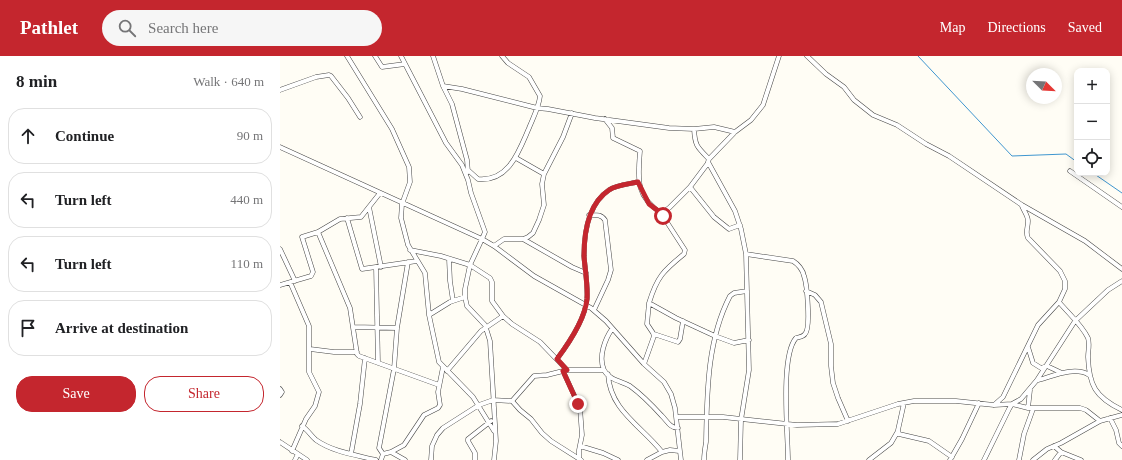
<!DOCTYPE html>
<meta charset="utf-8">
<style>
:root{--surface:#fff;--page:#f6f6f6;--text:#202124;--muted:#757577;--line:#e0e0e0;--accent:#c4262e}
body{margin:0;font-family:Georgia,serif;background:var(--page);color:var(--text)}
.controls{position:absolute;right:12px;top:12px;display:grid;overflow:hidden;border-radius:8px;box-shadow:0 2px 10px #0003}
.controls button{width:36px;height:36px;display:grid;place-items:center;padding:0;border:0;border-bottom:1px solid var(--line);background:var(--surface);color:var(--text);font:20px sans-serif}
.compass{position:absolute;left:746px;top:12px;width:36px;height:36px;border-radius:50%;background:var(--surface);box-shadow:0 2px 10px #0003;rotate:114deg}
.stop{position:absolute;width:12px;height:12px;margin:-9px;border:3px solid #c4262e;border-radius:50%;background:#fff}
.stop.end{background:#c4262e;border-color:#fff;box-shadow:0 1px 4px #0008}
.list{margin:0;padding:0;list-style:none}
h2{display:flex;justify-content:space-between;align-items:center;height:52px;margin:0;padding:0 16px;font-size:17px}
h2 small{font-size:13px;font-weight:400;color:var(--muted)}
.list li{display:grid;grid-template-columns:26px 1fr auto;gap:12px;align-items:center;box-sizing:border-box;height:56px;margin:0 8px 8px;padding:0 8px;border:1px solid var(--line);border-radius:16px}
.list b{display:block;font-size:15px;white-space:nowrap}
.list em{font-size:13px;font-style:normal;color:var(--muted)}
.actions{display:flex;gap:8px;padding:12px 16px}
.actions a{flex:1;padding:9px 0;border:1px solid var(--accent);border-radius:16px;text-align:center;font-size:14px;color:var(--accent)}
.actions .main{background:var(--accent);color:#fff}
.icon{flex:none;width:22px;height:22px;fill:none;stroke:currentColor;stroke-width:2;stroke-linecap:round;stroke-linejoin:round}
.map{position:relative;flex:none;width:842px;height:404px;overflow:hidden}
header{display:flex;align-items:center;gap:24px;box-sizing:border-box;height:56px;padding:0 20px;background:var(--accent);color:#fff}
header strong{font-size:19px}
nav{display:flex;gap:22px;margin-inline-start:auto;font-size:14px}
.search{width:280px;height:36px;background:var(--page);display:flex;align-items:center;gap:10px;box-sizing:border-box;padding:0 14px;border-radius:22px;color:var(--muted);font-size:15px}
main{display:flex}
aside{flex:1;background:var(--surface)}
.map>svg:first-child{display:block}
</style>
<header>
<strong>Pathlet</strong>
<div class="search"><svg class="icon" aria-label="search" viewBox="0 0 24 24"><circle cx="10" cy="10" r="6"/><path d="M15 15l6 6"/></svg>Search here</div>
<nav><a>Map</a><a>Directions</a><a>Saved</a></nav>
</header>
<main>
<aside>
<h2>8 min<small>Walk · 640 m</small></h2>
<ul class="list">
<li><svg class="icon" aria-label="ahead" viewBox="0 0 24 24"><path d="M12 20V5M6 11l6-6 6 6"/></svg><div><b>Continue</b></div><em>90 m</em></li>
<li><svg class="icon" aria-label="left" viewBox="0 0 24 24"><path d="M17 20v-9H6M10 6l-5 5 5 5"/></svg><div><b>Turn left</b></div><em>440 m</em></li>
<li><svg class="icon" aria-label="left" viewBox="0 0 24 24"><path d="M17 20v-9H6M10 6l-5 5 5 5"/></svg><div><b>Turn left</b></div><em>110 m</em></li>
<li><svg class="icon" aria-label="arrive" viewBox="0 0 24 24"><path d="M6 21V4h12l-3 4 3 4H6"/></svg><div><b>Arrive at destination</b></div></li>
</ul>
<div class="actions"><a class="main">Save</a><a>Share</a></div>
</aside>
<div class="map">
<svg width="842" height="404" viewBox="0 0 842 404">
<rect width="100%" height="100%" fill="#fffdf5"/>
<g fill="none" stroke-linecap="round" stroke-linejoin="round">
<!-- stream -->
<path stroke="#3f96cf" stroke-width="1" d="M638,0l94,100 54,-2 11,8
M813,117l29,20"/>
<!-- minor casing -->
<g stroke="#444" stroke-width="5">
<path id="minor" d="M67,0l45,73 17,38 1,15 -8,22 -1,14 7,27 17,28 4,42 10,47 34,35 21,34
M95,0l7,11 23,-3
M121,0l45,87 16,22 6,15 3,13 14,39 -3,7 -12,26 -5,24v8l2,9 18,19 5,16 6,100 -2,19
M153,0l10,30 9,18 15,56 1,12
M527,0l19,18 18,13 10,13 19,15 24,10 29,19 23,12 73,49 63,36 37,28
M163,30l19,3 75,19 11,1 47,9 74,10 25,1 20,-2 21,5
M0,34l36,-13 13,-2 2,1 17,22 12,19
M325,63l7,9 1,10 27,13c-2,27 -5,45 21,62l8,-5 21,-21
M414,73c1,17 3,18 15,30
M0,91l202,92 12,7 40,30 57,32 15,13 38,43 20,18 7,12 4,14 6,52
M236,102l28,16
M428,107l-18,24 24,30 15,12 11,-4
M188,114l10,9c31,3 41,-28 51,-51 4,-10 10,-21 11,-32l-11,-19 -21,-14 -6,-7
M790,115l52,36
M89,151l12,60
M309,159c7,0 12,-1 16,5l6,50 -3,10 -14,30
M67,162l15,51 55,-8
M38,176l32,76 7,46 2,2 80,29
M243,183l49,28 14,6
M214,190l10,-7h19l5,-2 5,-4 6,-13 5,-15 -2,-21 2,-10 19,-37 9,-24
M0,193l15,32
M130,194l31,6 29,9 20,13 2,4v19l11,15 9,8 28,18 27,28
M466,198l47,7c5,3 10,9 11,15 3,8 7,52 1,58 -2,3 -6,3 -9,4 -16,18 -8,96 -8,122
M169,203l1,22 3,20
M96,211l2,96
M10,226l19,44v46l10,20 -4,14 -9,13 -14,32
M0,229l31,-9 2,-4 -11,-35 16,-5 22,-13 21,-2 19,-24
M526,235l9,4 6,7 10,42v22l2,17 5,15 10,23
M779,246c9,11 23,23 29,36 2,6 0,13 0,19 1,28 7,40 34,53
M369,247c8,-26 14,-32 35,-49l1,-4 -24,-37
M149,259l21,-13 15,-5
M74,271l43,1
M332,273c-7,10 -14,28 -8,41 5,10 17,11 26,16 11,8 22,19 32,30 5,5 8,12 16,12
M374,278l24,8 2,-3 3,-18
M748,291l5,16 8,5 6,-2 15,7
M30,293l24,3h23
M277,303c12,-16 28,-40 30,-60 1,-14 -2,-29 -3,-43 0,-23 4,-52 25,-66 7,-5 20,-6 29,-8
M364,308l10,-28 -1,-3 -6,-9 2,-21 27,15 39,18 19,7 15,-3
M167,315l34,-40 22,-15
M283,315l17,37 2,27 -3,15v8
M328,318c2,37 34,52 54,78l8,-2 9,1
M758,324c15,-4 37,-14 51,-5
M0,333l2,3 -2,3
M750,334l-2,18h52l6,2 14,11
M232,345l8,9 11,9 11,14 9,8 30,19
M624,347l-6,27 1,4 30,7 23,16
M714,349l9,-8 35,-72 21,-23 6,-13v-8l-5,-10 -32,-33c-3,-6 0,-10 0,-17 0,-5 -4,-10 -6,-15
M397,361h46l74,8 41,-1 60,-20 16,-3h42l38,4 18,-1 16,4
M830,362l6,12 3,13 3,3
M22,370c6,4 9,10 14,14 17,12 40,15 60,20
M0,386l27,18
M300,390l23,7 15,7
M774,390l7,6 20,8
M111,396l14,8
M71,398l9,-50 5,-46
M103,398l-4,-6 15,-79 3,-41 11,-66
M15,404l3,-6
M101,404l2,-6 8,-2 13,-7 20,-30 14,-7 2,-3 -2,-13 5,-25
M151,404l1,-14 5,-11 6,-7 36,-23 14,-5 19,1 22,-25 13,-1 20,-5h37
M195,404v-7l-7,-12v-2l23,-18
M367,404l15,-8
M424,404c0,-6 1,-12 2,-18 1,-49 1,-102 24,-146l4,-3 13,-2
M460,404l1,-40 8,-50 -3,-116 -5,-25 -6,-18 -27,-49 1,-3 26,-27 16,-12 12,-15 16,-49
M589,404l22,-17 7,-12
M670,404l12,-21 17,-36
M704,404l25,-51 3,-5 9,-5 16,-19 38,-59 33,-31 14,-9
M739,404l5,-26 9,-25
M753,404l14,-11 14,-6 39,-22 22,-6
M775,404l6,-8"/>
</g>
<!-- minor -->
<use href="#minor" stroke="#fff" stroke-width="4"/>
</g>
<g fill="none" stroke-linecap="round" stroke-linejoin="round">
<!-- route -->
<path stroke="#c4262e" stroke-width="5" d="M298,348l-15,-33 4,-1 -10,-11c12,-16 28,-40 30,-60 1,-14 -2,-29 -3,-43 0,-23 4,-52 25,-66 7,-5 20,-6 29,-8l11,22 12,9 2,3"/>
</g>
</svg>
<div class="controls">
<button>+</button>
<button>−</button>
<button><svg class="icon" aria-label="locate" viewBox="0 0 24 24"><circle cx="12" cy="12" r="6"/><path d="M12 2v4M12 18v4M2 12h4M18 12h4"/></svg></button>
</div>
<svg class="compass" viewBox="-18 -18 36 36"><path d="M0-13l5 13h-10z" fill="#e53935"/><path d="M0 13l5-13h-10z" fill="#757577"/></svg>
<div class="stop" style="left:383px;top:160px"></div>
<div class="stop end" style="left:298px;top:348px"></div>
</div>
</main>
